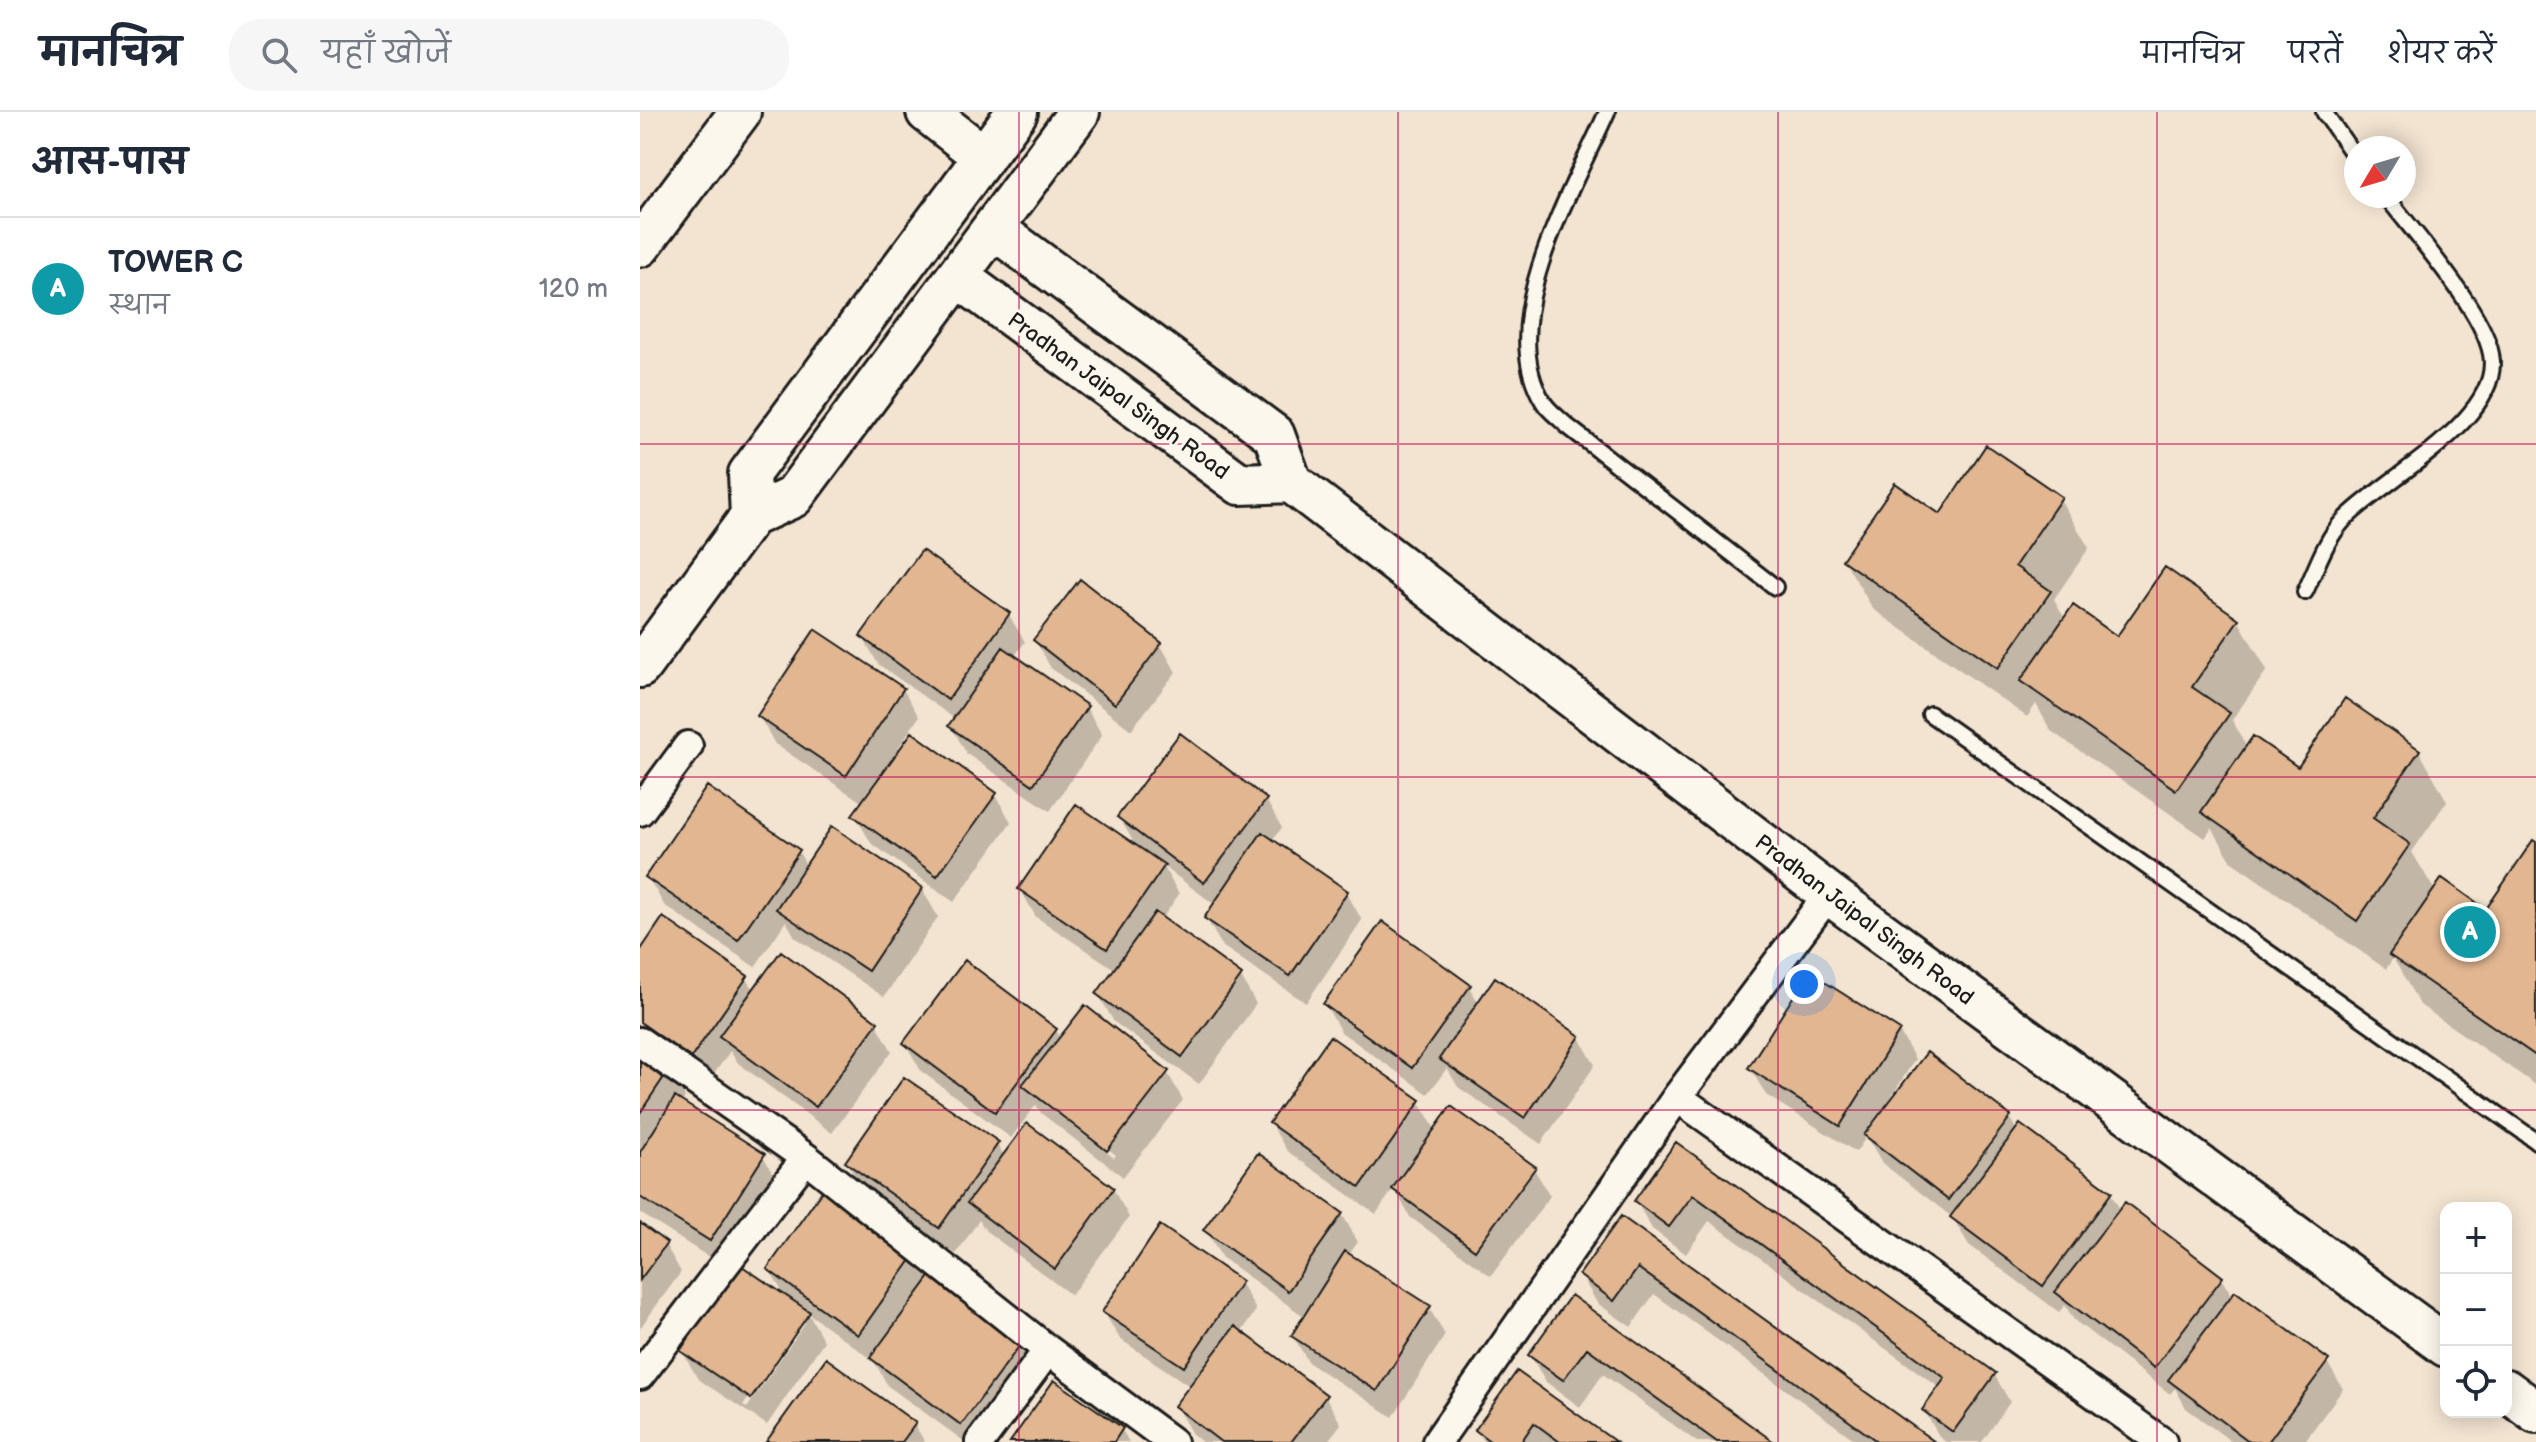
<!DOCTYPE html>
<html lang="hi">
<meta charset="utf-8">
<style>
:root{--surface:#fff;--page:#f6f6f7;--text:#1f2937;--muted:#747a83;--line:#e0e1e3;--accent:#1a73e8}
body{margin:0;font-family:"Balsamiq Sans","Playpen Sans Deva",sans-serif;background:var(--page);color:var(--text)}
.controls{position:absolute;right:24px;bottom:24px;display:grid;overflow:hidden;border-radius:16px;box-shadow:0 4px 20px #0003}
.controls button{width:72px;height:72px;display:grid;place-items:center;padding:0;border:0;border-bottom:2px solid var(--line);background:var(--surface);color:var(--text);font:40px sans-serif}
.compass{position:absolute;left:1704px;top:24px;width:72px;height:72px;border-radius:50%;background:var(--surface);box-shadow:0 4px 20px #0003;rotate:232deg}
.you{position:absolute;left:1164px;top:872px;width:28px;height:28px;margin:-20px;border:6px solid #fff;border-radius:50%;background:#1a73e8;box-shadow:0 0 0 12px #1a73e833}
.badge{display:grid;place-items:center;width:52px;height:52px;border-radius:50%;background:var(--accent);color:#fff;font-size:26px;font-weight:700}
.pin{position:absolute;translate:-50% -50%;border:4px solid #fff;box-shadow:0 2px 8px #0006}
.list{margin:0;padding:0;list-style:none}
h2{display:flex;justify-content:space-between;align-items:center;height:104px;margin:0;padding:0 32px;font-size:34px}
h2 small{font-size:26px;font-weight:400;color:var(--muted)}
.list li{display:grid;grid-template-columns:52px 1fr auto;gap:24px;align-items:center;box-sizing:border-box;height:144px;padding:0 32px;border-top:2px solid var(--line)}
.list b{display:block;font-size:30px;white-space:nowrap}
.list p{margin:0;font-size:26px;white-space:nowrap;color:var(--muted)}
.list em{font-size:26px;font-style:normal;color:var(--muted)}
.icon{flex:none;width:44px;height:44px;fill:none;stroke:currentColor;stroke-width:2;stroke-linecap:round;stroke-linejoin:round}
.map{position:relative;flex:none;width:1896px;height:1330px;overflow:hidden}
header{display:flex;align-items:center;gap:48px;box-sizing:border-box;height:112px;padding:0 40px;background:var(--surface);border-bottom:2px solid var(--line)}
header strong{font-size:38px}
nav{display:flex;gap:44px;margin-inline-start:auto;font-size:28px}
.search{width:560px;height:72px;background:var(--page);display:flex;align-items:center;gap:20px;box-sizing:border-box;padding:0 28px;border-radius:32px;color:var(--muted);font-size:30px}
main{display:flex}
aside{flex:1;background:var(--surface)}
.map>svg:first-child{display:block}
</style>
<header>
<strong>मानचित्र</strong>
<div class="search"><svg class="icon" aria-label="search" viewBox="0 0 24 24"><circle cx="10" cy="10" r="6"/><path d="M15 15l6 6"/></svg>यहाँ खोजें</div>
<nav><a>मानचित्र</a><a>परतें</a><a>शेयर करें</a></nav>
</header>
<main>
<aside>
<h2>आस-पास<small></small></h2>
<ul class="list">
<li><span class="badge" style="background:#0f9aa8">A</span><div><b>TOWER C</b><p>स्थान</p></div><em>120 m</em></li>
</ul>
</aside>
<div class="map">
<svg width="1896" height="1330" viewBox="0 0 1896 1330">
<rect width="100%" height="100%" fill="#f3e4d1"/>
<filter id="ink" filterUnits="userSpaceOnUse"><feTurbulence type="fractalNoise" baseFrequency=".0125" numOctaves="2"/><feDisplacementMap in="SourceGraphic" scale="16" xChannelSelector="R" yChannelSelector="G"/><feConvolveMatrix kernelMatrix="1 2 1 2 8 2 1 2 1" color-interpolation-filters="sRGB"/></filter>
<g filter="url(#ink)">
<!-- shadow -->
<path fill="#0003" fill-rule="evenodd" d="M1420,387l29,49 -35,51 11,20 53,19 120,-18 29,50 -35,50 15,28 52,22 120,-19 28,50 -35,51 23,39 52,20 49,-66v240l-116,-80 -27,-47 -7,11 -154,-107 -20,-34 -7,10 -154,-107 -15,-27 -9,13 -154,-108 -29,-49 96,-43z
M369,503l16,27 -11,15 72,50 16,28 -52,76 -83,-57 -16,-28 4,-7 -77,-55 -16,-28z
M395,528l125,4 16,28 -45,58 -80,-62z
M263,577l16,28 -21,31 97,46 16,28 -57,80 -83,-59 -16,-28 8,-12 -88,-59 -16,-28z
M626,688l16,28 -11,13 75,51 16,28 -56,83 -84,-57 -16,-28 9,-13 -52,-39 16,28 -17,25 79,58 15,27 -57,80 -85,-62 -16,-28 18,-24 -80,-53 -16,-28 117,-41 -18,-31z
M159,740l8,15 115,22 16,28 -54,80 -89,-60 -9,-16 -31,46 -91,-62 -16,-28z
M0,842l106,23 8,14 122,32 16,28 -60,82 -94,-70 -8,-12 -23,33 -67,-47z
M829,874l10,18 100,33 16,28 -54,79 -83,-57 -11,-19 -19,26 -87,-62 -16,-28z
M416,918l5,9 106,33 16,28 -60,77 -82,-64 -5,-8 -25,33 -90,-67 -16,-28zM405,988l71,55 -2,3 -69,-53z
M1259,919l16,28 -27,43 122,16 7,13 94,63 10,17 101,67 11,19 94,65 16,27 -39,53h-72l-46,-34 -11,-20 -5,6 -96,-74 -9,-15 -6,7 -90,-67 -17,-28 -70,-54 -15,-27 -11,16 -90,-57 -16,-27z
M0,938l29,19 16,28 -4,6 82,53 16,27 -53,85 -86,-55z
M779,989l17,30 98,38 16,27 -59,80 -81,-59 -16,-29 -18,26 -89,-63 -16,-27z
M357,1032l8,13 108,32 16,28 -58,78 -85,-64 -7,-11 -23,34 -93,-64 -16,-28z
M1037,1033l317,229 16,28 -28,40h-36l-6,-4 -16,-28 16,-22 -231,-167 -23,33 -34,-25 -16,-28z
M702,1102l16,28 -10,14 81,52 16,27 -52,82 -84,-54 -16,-27 12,-19 -83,-59 -16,-28z
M982,1106l309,224h-73l-204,-148 -23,33 -34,-24 -16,-28z
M0,1114l25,18 16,28 -41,56z
M277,1139l14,25 91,67 16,27 -53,72h-20l-77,-56 -14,-25 -66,-48 16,28 -57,84 -69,-46 -16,-28 104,-53 -17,-29zM161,1210h5l-59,86 -4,-2z
M600,1170l16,28 -15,23 84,63 16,28 -14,18h-125l-10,-8 -16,-28 15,-19 -71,-48 -16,-27z
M931,1186l199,144h-73l-94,-68 -23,33 -34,-25 -16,-27z
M878,1261l95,69h-129l-7,-12z
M274,1312l11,18h-157z
M482,1318l7,12h-116z"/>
<!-- building -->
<path fill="#e1b691" stroke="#1c1c1c" stroke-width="2" d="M1346,333l76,52 -47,69 36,25 -53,77 -156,-108 53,-77 45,31z
M282,438l88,63 -62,87 -88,-64z
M1525,455l74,52 -47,68 38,26 -54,77 -156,-109 53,-76 44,31z
M440,467l82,64 -47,61 -82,-64z
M175,517l89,59 -58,88 -89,-60z
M363,535l85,59 -55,79 -85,-59z
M1705,586l75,52 -47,68 37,26 -53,77 -156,-109 52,-76 45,31z
M272,620l85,61 -60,83 -85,-61z
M540,621l87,66 -63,84 -87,-66z
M67,674l93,64 -62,90 -93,-63z
M436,692l89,61 -58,84 -89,-60z
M192,714l91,62 -55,83 -92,-62z
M622,720l86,59 -58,85 -86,-58z
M1893,728l3,2v214l-147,-101 53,-77 44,31z
M515,800l87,63 -60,82 -86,-63z
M23,805l85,59 -57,82 -51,-36v-71z
M742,809l89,64 -59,83 -89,-64z
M141,839l97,71 -62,85 -97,-71z
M325,848l92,69 -62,83 -92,-69z
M1169,860l91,58 -60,96 -92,-58z
M855,865l85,59 -55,82 -86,-59z
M445,893l84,66 -62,80 -85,-66z
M690,924l91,64 -61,87 -91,-64z
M0,936l30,20 -30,45z
M1287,940l84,64 -63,84 -84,-65z
M264,965l95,65 -60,86 -94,-66z
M35,985l90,57 -55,87 -70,-44v-45z
M811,994l85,61 -61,83 -83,-61z
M387,1011l87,65 -59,81 -88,-66z
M1380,1012l92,68 -69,94 -93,-69z
M1036,1030l320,231 -43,59 -31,-22 23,-32 -252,-183 -24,32 -35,-26z
M618,1041l85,60 -55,78 -85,-61z
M187,1072l91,66 -60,85 -91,-66z
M1485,1090l98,75 -69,91 -99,-76z
M981,1104l314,226h-57l-240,-174 -24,33 -35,-26z
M0,1111l27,20 -27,37z
M520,1113l82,56 -58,86 -82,-55z
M705,1139l86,55 -54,85 -86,-55z
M99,1152l71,48 -59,87 -71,-48z
M292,1162l91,67 -62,84 -91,-67z
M1595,1179l94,69 -61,82h-18l-82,-62z
M931,1183l203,147h-57l-130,-94 -24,32 -35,-25z
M595,1214l92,69 -36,47h-70l-47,-36z
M186,1246l90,65 -14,19h-136z
M877,1259l99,71h-56l-26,-19 -13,19h-30l-16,-12z
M414,1268l69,48 -9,14h-104z"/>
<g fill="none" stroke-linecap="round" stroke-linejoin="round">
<!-- lane casing -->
<g stroke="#1c1c1c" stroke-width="20">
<path id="lane" d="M967,0c-34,78 -115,210 -63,291 5,8 15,15 22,22l209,162
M1684,0l32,46
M1665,480c11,-23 20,-51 37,-70 38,-42 162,-102 149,-168 -8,-44 -77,-121 -105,-158
M1290,602l606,427"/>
</g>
<!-- street casing -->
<g stroke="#1c1c1c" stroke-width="34">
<path id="street" d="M0,699l48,-65
M0,930l166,116 242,192 124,92
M1037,985l485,345
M0,1263l166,-217
M340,1330l68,-92
M797,1330l240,-345 152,-203"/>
</g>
<!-- secondary casing -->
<g stroke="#1c1c1c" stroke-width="46">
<path id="secondary" d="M287,0l57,45
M353,116l281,207 17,47 538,412 617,452
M0,134l100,-134
M317,164l283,208 51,-2
M111,404l-2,-42 268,-362
M0,555l111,-151 42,-19 286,-385
M1866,1278l30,22"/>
</g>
<!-- lane -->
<use href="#lane" stroke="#fbf7ec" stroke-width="14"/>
<!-- street -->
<use href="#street" stroke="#fbf7ec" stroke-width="28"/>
<!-- secondary -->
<use href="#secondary" stroke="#fbf7ec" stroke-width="40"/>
</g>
</g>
<!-- grid -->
<path fill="none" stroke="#c2185b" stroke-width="2" stroke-opacity="0.55" d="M379,0v1330M758,0v1330M1138,0v1330M1517,0v1330M0,332h1896M0,665h1896M0,998h1896"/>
<g text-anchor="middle" stroke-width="6" stroke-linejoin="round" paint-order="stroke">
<!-- street labels -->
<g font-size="22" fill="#1c1c1c" stroke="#fbf7ec">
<text transform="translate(479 283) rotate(36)" y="8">Pradhan Jaipal Singh Road</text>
<text transform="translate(1225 807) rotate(37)" y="8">Pradhan Jaipal Singh Road</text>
</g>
</g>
</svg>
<div class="controls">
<button>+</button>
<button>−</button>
<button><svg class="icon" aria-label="locate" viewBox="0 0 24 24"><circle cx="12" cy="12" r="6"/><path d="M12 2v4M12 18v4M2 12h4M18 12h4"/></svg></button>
</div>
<svg class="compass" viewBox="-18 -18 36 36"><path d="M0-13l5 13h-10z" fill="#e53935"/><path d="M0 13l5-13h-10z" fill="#747a83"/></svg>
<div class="you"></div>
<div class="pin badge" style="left:1830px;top:820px;background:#0f9aa8">A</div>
</div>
</main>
